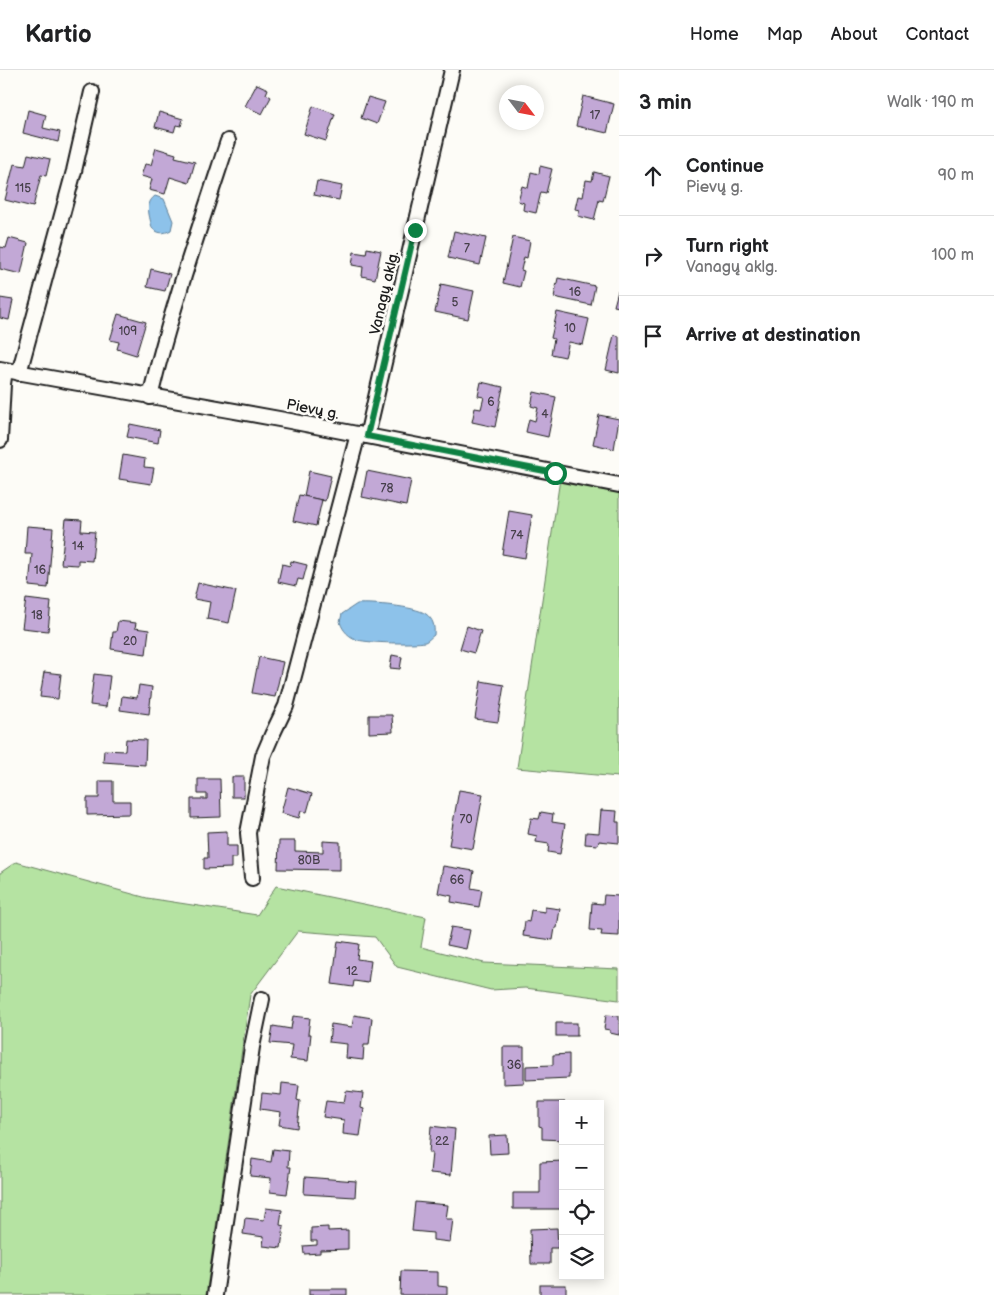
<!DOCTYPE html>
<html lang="en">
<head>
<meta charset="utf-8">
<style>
	body { margin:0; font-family:"Balsamiq Sans",sans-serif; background:#f6f6f6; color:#202124 }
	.controls { position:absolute; right:15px; bottom:15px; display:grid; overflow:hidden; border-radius:0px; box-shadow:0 2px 12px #0003 }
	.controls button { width:45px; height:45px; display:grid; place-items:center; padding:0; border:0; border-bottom:1px solid #e0e0e0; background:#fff; color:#202124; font:25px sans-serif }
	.compass { position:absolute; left:499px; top:15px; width:45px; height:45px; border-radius:50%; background:#fff; box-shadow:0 2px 12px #0003; rotate:122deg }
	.stop { position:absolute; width:15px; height:15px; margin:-11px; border:4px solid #0b8043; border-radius:50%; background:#fff }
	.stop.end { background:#0b8043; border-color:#fff; box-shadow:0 1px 5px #0008 }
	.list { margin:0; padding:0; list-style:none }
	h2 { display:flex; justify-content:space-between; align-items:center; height:65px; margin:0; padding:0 20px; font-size:21px }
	h2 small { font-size:16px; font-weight:400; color:#757577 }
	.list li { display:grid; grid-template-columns:32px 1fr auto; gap:15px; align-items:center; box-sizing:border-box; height:80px; padding:0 20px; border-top:1px solid #e0e0e0 }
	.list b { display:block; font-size:19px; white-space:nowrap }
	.list p { margin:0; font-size:16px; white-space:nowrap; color:#757577 }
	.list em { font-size:16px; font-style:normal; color:#757577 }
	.icon { flex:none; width:28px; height:28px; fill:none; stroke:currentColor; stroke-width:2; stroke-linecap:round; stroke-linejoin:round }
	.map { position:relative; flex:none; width:619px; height:1225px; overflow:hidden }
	header { display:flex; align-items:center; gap:30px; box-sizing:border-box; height:70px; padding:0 25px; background:#fff; border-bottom:1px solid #e0e0e0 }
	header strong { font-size:24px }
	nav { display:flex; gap:28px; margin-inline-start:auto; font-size:18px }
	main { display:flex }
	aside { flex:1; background:#fff }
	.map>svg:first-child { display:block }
	.green { fill:#b5e3a2; stroke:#68805f }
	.water { fill:#8dc2ea; stroke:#608098 }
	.building { fill:#c2a8d6; stroke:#1c1c1c }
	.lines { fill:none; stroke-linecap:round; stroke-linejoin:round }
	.minor-casing { stroke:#1c1c1c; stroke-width:18 }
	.minor { stroke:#fdfcf7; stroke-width:14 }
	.route { stroke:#0b8043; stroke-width:6 }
	.labels { text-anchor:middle; stroke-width:5; stroke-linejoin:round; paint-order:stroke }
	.number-label { font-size:12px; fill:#463f4a }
	.street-label { font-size:15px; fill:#1c1c1c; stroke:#fdfcf7 }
</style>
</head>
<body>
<header>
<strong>Kartio</strong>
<nav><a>Home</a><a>Map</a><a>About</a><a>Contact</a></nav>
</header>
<main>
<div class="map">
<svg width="619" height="1225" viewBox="0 0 619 1225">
	<rect width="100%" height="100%" fill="#fdfcf7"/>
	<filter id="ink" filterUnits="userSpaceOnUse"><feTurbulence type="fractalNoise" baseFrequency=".02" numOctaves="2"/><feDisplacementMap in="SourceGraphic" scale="10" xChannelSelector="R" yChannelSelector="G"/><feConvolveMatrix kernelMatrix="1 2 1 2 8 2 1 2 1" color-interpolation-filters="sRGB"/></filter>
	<g filter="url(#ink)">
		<g class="green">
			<path d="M560 409 619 423V707L517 698Z"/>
			<path d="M16 792 147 828 257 845 276 816 426 847 421 877 484 893 619 899V930L525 918 491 920 397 897 375 867 298 861 250 925 206 1225H0V803Z"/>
		</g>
		<g class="water">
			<path d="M155 126 164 129 173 151 171 160C164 164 158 164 152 158 150 147 144 134 155 126Z"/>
			<path d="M357 534C372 533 414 536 426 544 433 549 435 556 434 565 431 567 428 571 425 572 415 574 368 573 358 570 349 567 343 561 340 552L342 544Z"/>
		</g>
		<g class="building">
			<path d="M257 14 268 19 266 24 271 27 262 44 245 36Z"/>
			<path d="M583 26 614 34 607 63 576 56Z"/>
			<path d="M368 27 385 32 377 54 361 48Z"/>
			<path d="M313 36 335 44 326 71 304 64Z"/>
			<path d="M28 40 46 45 43 58 60 62 58 72 23 63Z"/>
			<path d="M159 42 183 49 181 56 176 55 174 62 155 57Z"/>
			<path d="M156 78 176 84 175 87 195 92 189 113 170 107 165 124 149 120 152 109 141 106 145 94 151 95Z"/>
			<path d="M28 84 50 89 46 106 41 105 33 137 5 130 14 94 25 96Z"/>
			<path d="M540 96 552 99 546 123 541 122 536 143 523 140 524 133 518 131 522 116 528 118 531 102 539 104Z"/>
			<path d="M594 102 609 106 603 131 599 130 594 150 578 146 580 140 575 139 578 126 583 127 586 110 592 111Z"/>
			<path d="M317 111 342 116 339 130 314 125Z"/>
			<path d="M454 161 486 168 480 195 448 188Z"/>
			<path d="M513 167 530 171 527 188 524 187 521 200 524 201 520 217 503 213Z"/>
			<path d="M9 168 28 173 21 204 0 199V177L6 178Z"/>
			<path d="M367 178 381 181 375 209 362 206 363 197 352 195 354 182 366 184Z"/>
			<path d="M151 199 170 204 165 221 147 217Z"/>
			<path d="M558 208 595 216 591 235 554 227Z"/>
			<path d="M441 214 474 221 468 249 435 242Z"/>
			<path d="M618 221H619V237L614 236Z"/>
			<path d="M0 228 13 230 9 250 0 248Z"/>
			<path d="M557 242 589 249 583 275 569 272 565 287 551 284 554 269 551 268Z"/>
			<path d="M118 244 146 252 136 285 117 279 119 272 110 270Z"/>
			<path d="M614 265 619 266V303L606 300Z"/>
			<path d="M481 312 503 317 495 357 472 352 475 338 481 339 484 327 478 326Z"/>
			<path d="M534 322 556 327 548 367 526 362 529 349 535 351 538 338 531 336Z"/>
			<path d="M599 345 619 349 614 379 593 374Z"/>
			<path d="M130 354 160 360 158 373 127 367Z"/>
			<path d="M123 385 145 389 144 397 154 398 151 414 119 409Z"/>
			<path d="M309 401 331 406 325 431 304 426Z"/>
			<path d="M367 401 411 410 406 436 362 427Z"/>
			<path d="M299 425 322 430 316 456 293 451Z"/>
			<path d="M509 441 532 445 525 488 502 484Z"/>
			<path d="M66 449 82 450 81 461 95 462 92 491 78 490V495L61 494Z"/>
			<path d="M27 456 53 458 48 518 29 516 32 484H25Z"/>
			<path d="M291 491 307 495 303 510 298 509 296 516 278 512 282 494 290 496Z"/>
			<path d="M198 513 236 521 229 553 207 549 210 532 194 529Z"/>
			<path d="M26 529 51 532 48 561 22 558Z"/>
			<path d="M118 551 136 553 135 558 149 560 146 584 111 579 113 562H116Z"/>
			<path d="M467 556 481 561 474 583 460 579Z"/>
			<path d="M392 585 402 587 400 599 390 598Z"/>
			<path d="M259 587 283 592 275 627 252 623Z"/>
			<path d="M44 602 61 604 58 629 40 627Z"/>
			<path d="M94 604 110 606 106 637 90 635Z"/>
			<path d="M481 611 504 615 498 652 475 649Z"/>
			<path d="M139 615 152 617 149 644 120 640 122 626 137 628Z"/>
			<path d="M369 645H392L393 662 369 663Z"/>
			<path d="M126 669 146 670 145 695 103 692 104 680 125 681Z"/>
			<rect x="232" y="707" width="12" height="20"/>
			<path d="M198 709H220L221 747 191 748V729H207V724H198Z"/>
			<path d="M99 711H113V731H130V744L87 745V728H99Z"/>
			<path d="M288 717 312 724 307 742 301 741 299 748 281 743Z"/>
			<path d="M459 720 483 724 473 779 449 775Z"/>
			<path d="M601 740 617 741 616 752H619V773L599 771 598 775 585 774 586 762 599 763Z"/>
			<path d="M541 742 553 744 552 752 565 754 560 784 548 782 549 774 536 772 537 766 528 764 531 748 539 749Z"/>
			<path d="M227 761V776H237V788H231V798L204 799V788H208L207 762Z"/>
			<path d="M279 771H295V781L323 782V771L340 772V800L278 799Z"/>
			<path d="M443 796 474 801 471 818 482 820 479 837 451 832 452 826 438 823Z"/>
			<path d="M604 825 619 826V866L601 865 602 861 590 860 592 833 603 834Z"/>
			<path d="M545 837 560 839 557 858H555L553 870 523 866 525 851 529 852 531 840 545 842Z"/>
			<path d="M451 857 470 860 466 879 447 875Z"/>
			<path d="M338 871 359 874 357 889 371 891 368 913 354 911 353 917 332 914Z"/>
			<path d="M354 945 372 948 369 975H364L363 990 346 988 347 974 329 972 331 954 352 957Z"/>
			<path d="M606 945 619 946V965L610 963V960L604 959Z"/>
			<path d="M293 946 310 948 308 964H311L308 991 290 989 292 975 270 973 273 956 291 959Z"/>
			<rect x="556" y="953" width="21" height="13"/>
			<path d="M503 977H524V1013L503 1014Z"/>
			<path d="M569 984V1008L526 1010V996L553 995V985Z"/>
			<path d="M282 1013 299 1015 297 1030 300 1031 297 1058 279 1055 281 1042 260 1039 262 1023 281 1025Z"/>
			<path d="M346 1021 363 1023 361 1038 364 1039 360 1066 343 1064 344 1050 323 1047 326 1031 344 1033Z"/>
			<path d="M539 1032H565L563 1034V1070L542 1069V1057L539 1056Z"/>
			<path d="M431 1056 455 1059 451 1105 430 1103 432 1083H429Z"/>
			<path d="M507 1065 508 1083 490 1084 489 1066Z"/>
			<path d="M273 1079 289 1081 288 1097H291L287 1124 270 1122 271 1108 250 1106 252 1089 271 1092Z"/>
			<path d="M563 1091V1139H513V1123H540V1092Z"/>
			<path d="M305 1107 356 1111 355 1127 304 1124Z"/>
			<path d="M415 1132 448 1135 446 1149H453L450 1172 433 1170V1163L412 1161Z"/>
			<path d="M266 1138 282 1140 280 1155 284 1156 281 1178 263 1176 264 1167 243 1164 245 1148 264 1150Z"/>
			<path d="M328 1157V1161L348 1160V1179L320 1180V1183L304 1184 303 1176 317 1175V1171H311V1158Z"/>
			<path d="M557 1158 558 1178H550V1194H531L530 1159Z"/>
			<path d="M401 1201 438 1202V1216L447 1217V1225H400Z"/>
			<rect x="540" y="1215" width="26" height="10"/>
			<rect x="309" y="1219" width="38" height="6"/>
		</g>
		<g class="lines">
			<g class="minor-casing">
				<g id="minor">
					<path d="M0 299 290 351 619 415"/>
					<path d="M19 303 74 101 92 22"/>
					<path d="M150 327C171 240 200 156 228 71"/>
					<path d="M367 366 452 0"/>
					<path d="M0 370 3 314 5 300"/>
					<path d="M252 808 248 763 263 686 272 665 286 636 358 364"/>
					<path d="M215 1225 252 977 262 929"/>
				</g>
			</g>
			<use href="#minor" class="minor"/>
		</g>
	</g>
	<g class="lines" filter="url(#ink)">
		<path class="route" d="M415 160 367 366 555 403"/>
	</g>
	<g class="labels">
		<g class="number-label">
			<text x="595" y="49">17</text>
			<text x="23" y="122">115</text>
			<text x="467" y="182">7</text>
			<text x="575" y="226">16</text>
			<text x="455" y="236">5</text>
			<text x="570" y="262">10</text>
			<text x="128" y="265">109</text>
			<text x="491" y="336">6</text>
			<text x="545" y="348">4</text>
			<text x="387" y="422">78</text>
			<text x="517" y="469">74</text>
			<text x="78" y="480">14</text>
			<text x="40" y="504">16</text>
			<text x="37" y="549">18</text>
			<text x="130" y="575">20</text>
			<text x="466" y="753">70</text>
			<text x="309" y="794">80B</text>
			<text x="457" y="814">66</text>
			<text x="352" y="905">12</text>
			<text x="514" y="999">36</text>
			<text x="442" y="1075">22</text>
		</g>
		<g class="street-label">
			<text transform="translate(384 223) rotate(-77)" y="5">Vanagų aklg.</text>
			<text transform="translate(313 339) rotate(11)" y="5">Pievų g.</text>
		</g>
	</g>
</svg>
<div class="controls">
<button>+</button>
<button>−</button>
<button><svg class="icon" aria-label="locate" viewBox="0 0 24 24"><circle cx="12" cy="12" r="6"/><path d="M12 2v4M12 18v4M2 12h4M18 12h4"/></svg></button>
<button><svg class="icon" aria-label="layers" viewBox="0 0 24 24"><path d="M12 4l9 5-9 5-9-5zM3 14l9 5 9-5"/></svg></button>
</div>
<svg class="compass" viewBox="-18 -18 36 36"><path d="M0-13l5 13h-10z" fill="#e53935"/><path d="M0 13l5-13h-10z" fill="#757577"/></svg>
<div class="stop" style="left:555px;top:403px"></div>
<div class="stop end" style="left:415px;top:160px"></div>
</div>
<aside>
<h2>3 min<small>Walk · 190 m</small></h2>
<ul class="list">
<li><svg class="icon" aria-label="ahead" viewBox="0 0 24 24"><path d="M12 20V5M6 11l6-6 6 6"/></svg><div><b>Continue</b><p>Pievų g.</p></div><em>90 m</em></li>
<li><svg class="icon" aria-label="right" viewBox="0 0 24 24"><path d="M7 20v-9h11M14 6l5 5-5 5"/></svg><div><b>Turn right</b><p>Vanagų aklg.</p></div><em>100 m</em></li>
<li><svg class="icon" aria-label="arrive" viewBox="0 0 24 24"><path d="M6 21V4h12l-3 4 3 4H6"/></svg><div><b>Arrive at destination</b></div></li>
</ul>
</aside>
</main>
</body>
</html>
